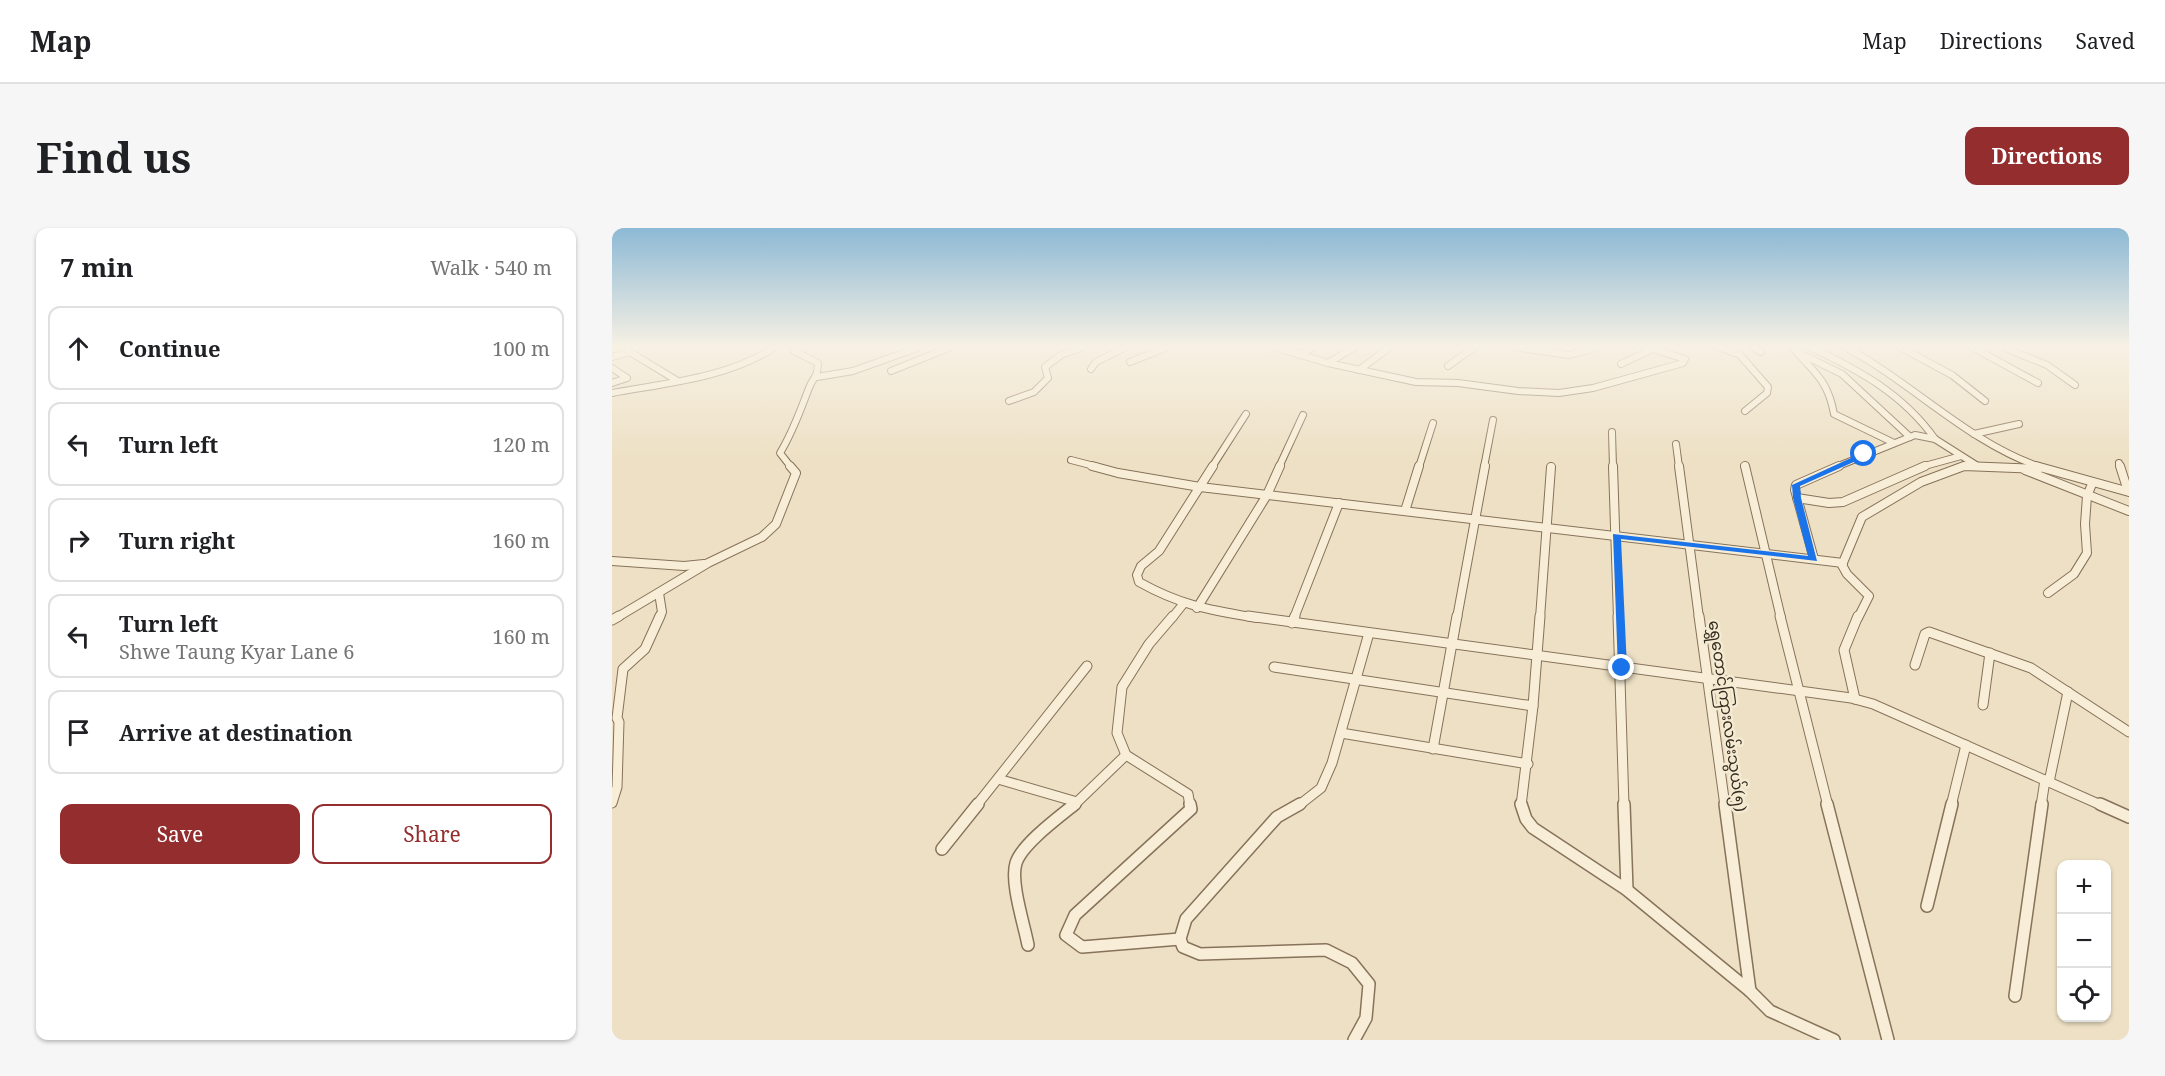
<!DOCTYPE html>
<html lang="en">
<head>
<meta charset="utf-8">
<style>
	body { margin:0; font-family:"Noto Serif","Noto Sans Myanmar",serif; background:#f6f6f6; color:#202124 }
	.controls { position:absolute; right:18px; bottom:18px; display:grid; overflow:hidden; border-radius:12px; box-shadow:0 2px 4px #0004 }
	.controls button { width:54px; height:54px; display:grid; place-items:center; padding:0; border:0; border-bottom:2px solid #e0e0e0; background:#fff; color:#202124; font:30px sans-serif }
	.stop { position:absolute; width:18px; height:18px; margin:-14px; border:4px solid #1a73e8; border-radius:50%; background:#fff }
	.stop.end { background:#1a73e8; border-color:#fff; box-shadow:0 2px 6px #0008 }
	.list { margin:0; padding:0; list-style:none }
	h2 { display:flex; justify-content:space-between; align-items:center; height:78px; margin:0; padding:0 24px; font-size:26px }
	h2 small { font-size:20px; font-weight:400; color:#757577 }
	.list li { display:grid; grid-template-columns:39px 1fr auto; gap:18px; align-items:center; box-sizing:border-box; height:84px; margin:0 12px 12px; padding:0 12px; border:2px solid #e0e0e0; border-radius:12px }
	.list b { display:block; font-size:22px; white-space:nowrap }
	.list p { margin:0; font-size:20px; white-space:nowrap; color:#757577 }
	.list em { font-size:20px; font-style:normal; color:#757577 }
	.actions { display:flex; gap:12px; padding:18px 24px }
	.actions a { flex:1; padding:14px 0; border:2px solid #942d2e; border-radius:12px; text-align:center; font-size:21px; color:#942d2e }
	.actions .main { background:#942d2e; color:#fff }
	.icon { flex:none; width:33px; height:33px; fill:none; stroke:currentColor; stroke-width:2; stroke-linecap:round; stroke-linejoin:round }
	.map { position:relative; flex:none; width:1517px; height:812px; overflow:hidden; border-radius:12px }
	header { display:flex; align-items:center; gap:36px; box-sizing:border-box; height:84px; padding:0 30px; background:#fff; border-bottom:2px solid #e0e0e0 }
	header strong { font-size:28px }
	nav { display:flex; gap:33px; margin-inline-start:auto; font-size:21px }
	.intro { display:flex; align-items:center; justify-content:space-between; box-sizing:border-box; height:144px; padding:0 36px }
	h1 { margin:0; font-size:42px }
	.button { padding:15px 27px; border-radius:12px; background:#942d2e; color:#fff; font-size:21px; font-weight:700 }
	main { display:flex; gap:36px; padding:0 36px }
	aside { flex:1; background:#fff; border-radius:12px; box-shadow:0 2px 4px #0004 }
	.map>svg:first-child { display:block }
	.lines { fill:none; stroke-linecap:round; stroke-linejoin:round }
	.minor-far3-casing { stroke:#87725b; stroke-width:8 }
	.minor-far2-casing { stroke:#87725b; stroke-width:10 }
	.minor-far1-casing { stroke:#87725b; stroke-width:11 }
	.minor-casing { stroke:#87725b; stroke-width:14 }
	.minor-far3 { stroke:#f8eed7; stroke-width:6 }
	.minor-far2 { stroke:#f8eed7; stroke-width:8 }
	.minor-far1 { stroke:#f8eed7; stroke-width:9 }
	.minor { stroke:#f8eed7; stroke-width:11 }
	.route { fill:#1a73e8 }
	.labels { text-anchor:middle; stroke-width:5; stroke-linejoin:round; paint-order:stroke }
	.street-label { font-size:16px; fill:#372a1f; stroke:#f4ebd3 }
</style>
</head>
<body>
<header>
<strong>Map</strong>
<nav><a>Map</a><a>Directions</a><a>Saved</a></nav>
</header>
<div class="intro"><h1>Find us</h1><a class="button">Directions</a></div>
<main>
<aside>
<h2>7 min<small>Walk · 540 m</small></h2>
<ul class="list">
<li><svg class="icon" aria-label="ahead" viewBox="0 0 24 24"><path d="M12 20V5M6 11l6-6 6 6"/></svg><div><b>Continue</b></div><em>100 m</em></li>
<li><svg class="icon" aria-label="left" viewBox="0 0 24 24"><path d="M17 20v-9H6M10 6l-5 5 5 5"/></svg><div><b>Turn left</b></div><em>120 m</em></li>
<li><svg class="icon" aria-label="right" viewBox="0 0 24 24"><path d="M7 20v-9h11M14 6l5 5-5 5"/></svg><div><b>Turn right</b></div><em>160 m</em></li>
<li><svg class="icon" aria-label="left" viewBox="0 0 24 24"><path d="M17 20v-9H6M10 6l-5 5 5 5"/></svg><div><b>Turn left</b><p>Shwe Taung Kyar Lane 6</p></div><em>160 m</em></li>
<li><svg class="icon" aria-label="arrive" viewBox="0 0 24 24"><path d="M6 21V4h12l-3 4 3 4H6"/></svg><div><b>Arrive at destination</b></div></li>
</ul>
<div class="actions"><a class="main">Save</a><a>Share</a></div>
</aside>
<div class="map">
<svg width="1517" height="812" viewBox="0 0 1517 812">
	<rect width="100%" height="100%" fill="#ede0c4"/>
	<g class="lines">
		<g class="minor-far3-casing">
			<g id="minor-far3">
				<path d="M15 119 18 124 64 152"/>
				<path d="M662 119 716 135 804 154 846 155 906 163 947 165 981 160 1071 135 1073 131 1034 119"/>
				<path d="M902 119 957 127 987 119"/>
				<path d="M1107 119 1128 127 1156 159 1155 165 1133 183"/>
				<path d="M1140 119 1149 124"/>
				<path d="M1180 119C1202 144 1216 152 1222 186L1282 215"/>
				<path d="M1198 119C1247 142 1291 166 1323 211"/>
				<path d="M1233 119C1301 155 1354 213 1428 239"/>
				<path d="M1288 119 1340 147 1373 173"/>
				<path d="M1360 119 1426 155"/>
				<path d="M1390 119 1435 137 1463 157"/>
				<path d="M1187 125 1230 146 1298 209"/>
				<path d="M688 127 701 119"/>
				<path d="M0 129 18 124"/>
				<path d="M518 134 556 119"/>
				<path d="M716 135 743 119"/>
				<path d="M1009 136 1040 121"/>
				<path d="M836 138 863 119"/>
				<path d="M0 140 15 150 0 155"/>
				<path d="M479 141 484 134 514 119"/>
				<path d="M747 142 778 119"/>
				<path d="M279 143 339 119"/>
				<path d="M205 149 241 143 308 119"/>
				<path d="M0 165C54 155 116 150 163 119"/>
				<path d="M397 173 422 164 436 150 433 139 449 127 471 119"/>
				<path d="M1000 204 1001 239"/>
				<path d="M1362 206 1407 196"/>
				<path d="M1064 216 1067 239"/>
				<path d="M459 232 486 239"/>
				<path d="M1507 235 1508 239"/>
				<path d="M179 239 168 225C181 204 188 183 197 160 202 147 205 152 206 135L182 123 183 119"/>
				<path d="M600 239 634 186"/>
				<path d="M667 239 691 187"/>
				<path d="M807 239 821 195"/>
				<path d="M872 239 881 192"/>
				<path d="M1224 239 1303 207 1323 211 1364 237"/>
				<path d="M1309 239 1349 228"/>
				<path d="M1348 239H1385"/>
			</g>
		</g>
		<g class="minor-far2-casing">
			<g id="minor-far2">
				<path d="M480 238 506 245 588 259 1231 335"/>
				<path d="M601 238 547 323 529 338 525 347 527 354C570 378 598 382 645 390"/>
				<path d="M1001 238 1006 390"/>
				<path d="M1067 238 1087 390"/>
				<path d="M1133 238 1169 390"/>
				<path d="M1424 238 1517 264"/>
				<path d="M1508 238 1516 263"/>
				<path d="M1413 242 1517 283"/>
				<path d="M1185 270 1217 275 1231 274 1313 238"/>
				<path d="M793 283 807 238"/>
				<path d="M1202 331 1183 262 1184 257 1227 238"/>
				<path d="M0 333 72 338 92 336"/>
				<path d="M47 365 50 384 47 390"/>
				<path d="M1436 365 1462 346 1475 325 1473 296 1475 268 1480 256"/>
				<path d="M585 380 655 267 668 238"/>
				<path d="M4 390 96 335 150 309 164 296 184 245 178 238"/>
				<path d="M560 390 572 375"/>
				<path d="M682 390 727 275"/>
				<path d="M845 390 873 238"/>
				<path d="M928 390 939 239"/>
				<path d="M1246 390 1257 368 1235 346 1230 337 1250 289 1309 254 1352 238 1426 241"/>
			</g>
		</g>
		<g class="minor-far1-casing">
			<g id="minor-far1">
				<path d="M561 388 537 416 510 459 505 505 514 527 576 566 578 578"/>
				<path d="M636 388 1239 470 1261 476 1491 578"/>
				<path d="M1006 388 1012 578"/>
				<path d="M1087 388 1113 578"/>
				<path d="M1168 388 1216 578"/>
				<path d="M0 392 7 388"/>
				<path d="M680 395 683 388"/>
				<path d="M1303 437 1313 406 1317 404 1419 440 1517 504"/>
				<path d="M662 439 921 478"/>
				<path d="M1243 471 1232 422 1246 388"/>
				<path d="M1371 477 1378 425"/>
				<path d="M729 505 916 536"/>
				<path d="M821 521 845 388"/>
				<path d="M386 551 465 574"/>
				<path d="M1437 554 1456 464"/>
				<path d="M0 575 5 559 7 494 5 490 11 441 33 421 48 388"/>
				<path d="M364 578 475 438"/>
				<path d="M461 578 514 527"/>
				<path d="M686 578 709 560 720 535 757 405"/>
				<path d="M909 578 921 478 928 388"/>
				<path d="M1339 578 1354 517"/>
				<path d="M1429 578 1433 552"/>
			</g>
		</g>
		<g class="minor-casing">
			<g id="minor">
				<path d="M688 576 665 589 574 691 568 711 571 719 588 726 714 722 740 735 757 756 754 790 742 812"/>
				<path d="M909 576 914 591 921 600 1015 662 1138 763 1158 783 1222 812"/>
				<path d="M1012 576 1015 662"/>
				<path d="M1113 576 1138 763"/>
				<path d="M1215 576 1276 812"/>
				<path d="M1488 576 1517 589"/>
				<path d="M330 621 366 576"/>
				<path d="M1315 678 1340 576"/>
				<path d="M568 711 470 719 454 707 463 687 579 581 578 576"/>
				<path d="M416 717C412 696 398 654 404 635 410 616 447 589 463 576"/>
				<path d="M1403 768 1430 576"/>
			</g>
		</g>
		<use href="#minor-far3" class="minor-far3"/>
		<use href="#minor-far2" class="minor-far2"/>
		<use href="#minor-far1" class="minor-far1"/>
		<use href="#minor" class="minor"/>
	</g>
	<linearGradient id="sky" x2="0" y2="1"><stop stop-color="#8db9d5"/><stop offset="0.51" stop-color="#f7f1e4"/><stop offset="1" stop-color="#f7f1e4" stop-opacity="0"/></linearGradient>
	<rect width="1517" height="232" fill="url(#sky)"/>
	<path class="route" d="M1252 224 1255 228 1188 258 1189 270 1205 333 1009 311 1015 440 1010 443 1006 442 1001 306 1196 328 1181 270 1180 257Z"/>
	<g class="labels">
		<g class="street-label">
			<text transform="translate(1116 488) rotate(82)" y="6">ရွှေတောင်ကြားလမ်းသွယ်(၅)</text>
		</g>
	</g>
</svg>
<div class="controls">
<button>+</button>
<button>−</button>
<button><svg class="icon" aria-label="locate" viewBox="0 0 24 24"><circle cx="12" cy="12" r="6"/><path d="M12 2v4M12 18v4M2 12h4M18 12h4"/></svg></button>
</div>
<div class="stop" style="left:1252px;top:226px"></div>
<div class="stop end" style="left:1010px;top:440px"></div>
</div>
</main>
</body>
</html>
